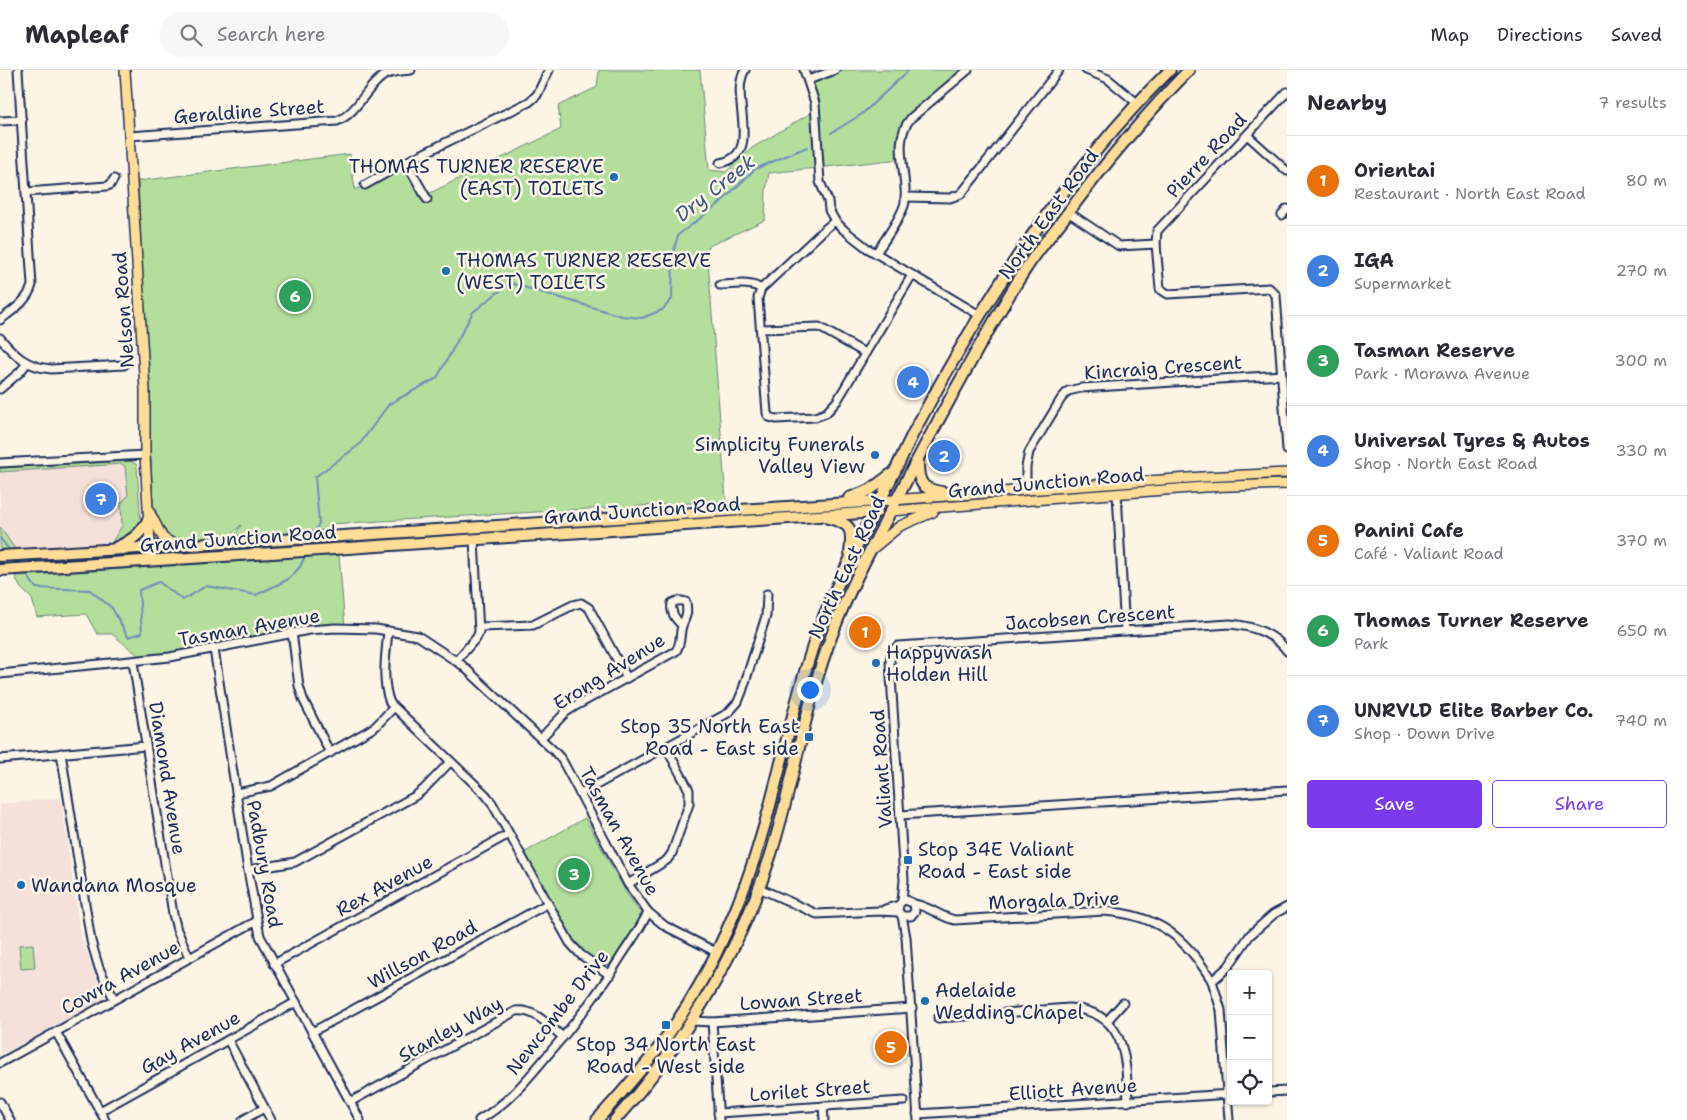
<!DOCTYPE html>
<html lang="en">
<head>
<meta charset="utf-8">
<style>
	body { margin:0; font-family:"Shantell Sans",sans-serif; background:#f7f7f7; color:#2b2b33 }
	.controls { position:absolute; right:15px; bottom:15px; display:grid; overflow:hidden; border-radius:5px; box-shadow:0 1px 4px #0004 }
	.controls button { width:45px; height:45px; display:grid; place-items:center; padding:0; border:0; border-bottom:1px solid #e1e1e2; background:#fff; color:#2b2b33; font:25px sans-serif }
	.you { position:absolute; left:809px; top:619px; width:18px; height:18px; margin:-12px; border:4px solid #fff; border-radius:50%; background:#1a73e8; box-shadow:0 0 0 8px #1a73e833 }
	.badge { display:grid; place-items:center; width:32px; height:32px; border-radius:50%; background:#7c3aed; color:#fff; font-size:16px; font-weight:700 }
	.pin { position:absolute; translate:-50% -50%; border:2px solid #fff; box-shadow:0 1px 5px #0006 }
	.list { margin:0; padding:0; list-style:none }
	h2 { display:flex; justify-content:space-between; align-items:center; height:65px; margin:0; padding:0 20px; font-size:21px }
	h2 small { font-size:16px; font-weight:400; color:#7c7c81 }
	.list li { display:grid; grid-template-columns:32px 1fr auto; gap:15px; align-items:center; box-sizing:border-box; height:90px; padding:0 20px; border-top:1px solid #e1e1e2 }
	.list b { display:block; font-size:19px; white-space:nowrap }
	.list p { margin:0; font-size:16px; white-space:nowrap; color:#7c7c81 }
	.list em { font-size:16px; font-style:normal; color:#7c7c81 }
	.actions { display:flex; gap:10px; padding:15px 20px }
	.actions a { flex:1; padding:11px 0; border:1px solid #7c3aed; border-radius:5px; text-align:center; font-size:18px; color:#7c3aed }
	.actions .main { background:#7c3aed; color:#fff }
	.icon { flex:none; width:28px; height:28px; fill:none; stroke:currentColor; stroke-width:2; stroke-linecap:round; stroke-linejoin:round }
	.map { position:relative; flex:none; width:1287px; height:1050px; overflow:hidden }
	header { display:flex; align-items:center; gap:30px; box-sizing:border-box; height:70px; padding:0 25px; background:#fff; border-bottom:1px solid #e1e1e2 }
	header strong { font-size:24px }
	nav { display:flex; gap:28px; margin-inline-start:auto; font-size:18px }
	.search { width:350px; height:45px; background:#f7f7f7; display:flex; align-items:center; gap:12px; box-sizing:border-box; padding:0 18px; border-radius:28px; color:#7c7c81; font-size:19px }
	main { display:flex }
	aside { flex:1; background:#fff }
	.map>svg:first-child { display:block }
	.built { fill:#f6e0da }
	.green { fill:#b4de9b; stroke:#68867c }
	.lines { fill:none; stroke-linecap:round; stroke-linejoin:round }
	.stream { stroke:#6c8fbd; stroke-width:2 }
	.minor-casing { stroke:#1b2f5e; stroke-width:11 }
	.major-casing { stroke:#1b2f5e; stroke-width:12 }
	.highway-casing { stroke:#1b2f5e; stroke-width:14 }
	.minor { stroke:#fcf5e5; stroke-width:7 }
	.major { stroke:#ffdd96; stroke-width:9 }
	.highway { stroke:#ffdd96; stroke-width:10 }
	.poi-dot { fill:#1f6fb2; stroke:#fcf5e5; stroke-width:2 }
	.labels { text-anchor:middle; stroke-width:5; stroke-linejoin:round; paint-order:stroke }
	.street-label { font-size:19px; fill:#1b2f5e; stroke:#fcf5e5 }
	.poi-label { font-size:19px; fill:#1b2f5e; stroke:#fcf5e5; text-anchor:start }
	.water-label { font-size:20px; font-style:italic; fill:#3d5786; stroke:#fcf5e5 }
</style>
</head>
<body>
<header>
<strong>Mapleaf</strong>
<div class="search"><svg class="icon" aria-label="search" viewBox="0 0 24 24"><circle cx="10" cy="10" r="6"/><path d="M15 15l6 6"/></svg>Search here</div>
<nav><a>Map</a><a>Directions</a><a>Saved</a></nav>
</header>
<main>
<div class="map">
<svg width="1287" height="1050" viewBox="0 0 1287 1050">
	<rect width="100%" height="100%" fill="#fcf5e5"/>
	<filter id="ink" filterUnits="userSpaceOnUse"><feTurbulence type="fractalNoise" baseFrequency=".02" numOctaves="2"/><feDisplacementMap in="SourceGraphic" scale="10" xChannelSelector="R" yChannelSelector="G"/><feConvolveMatrix kernelMatrix="1 2 1 2 8 2 1 2 1" color-interpolation-filters="sRGB"/></filter>
	<g filter="url(#ink)">
		<g class="built">
			<path d="M122 394 125 397 128 426 121 433 122 456 110 475 16 482 0 457V402Z"/>
			<path d="M61 728 80 863 104 930 0 985V734Z"/>
		</g>
		<g class="green">
			<path d="M599 0H700L709 100 726 102 752 78 816 40 808 10 835 0H968L908 51 902 89 769 103 766 120 765 150 707 177 726 431 330 454 327 467 231 473 241 455 228 468 174 471C167 466 160 460 158 451 156 444 158 441 153 435L138 111 350 84 355 120 406 92 428 124 561 59 558 36 597 17Z"/>
			<path d="M130 391 136 394 137 397 141 457 127 470 110 475 122 456 121 433 128 426 125 397 122 394 0 402V398Z"/>
			<path d="M0 457 19 485 0 482Z"/>
			<path d="M339 485 345 558 292 562 144 590 112 564H97L86 544 37 547 32 529 20 517 15 506Z"/>
			<path d="M585 748 627 824 640 842 639 850 609 896 590 888 570 873 520 785Z"/>
			<path d="M33 874 35 898 21 899 19 875Z"/>
		</g>
		<g class="lines">
			<g class="stream">
				<path d="M831 63 862 44 909 0"/>
				<path d="M315 463 319 453 315 407 359 375 389 334 437 308 473 242 510 213 622 246 642 248 662 240 672 229 673 184 678 165 719 134 755 99 807 77"/>
				<path d="M0 468 10 481"/>
				<path d="M24 501 36 518 90 520 112 538 128 567 142 563 139 520 159 512 183 530 206 516 256 525 287 510 300 497 306 484"/>
			</g>
			<g class="minor-casing">
				<g id="minor">
					<path d="M804 0 815 33 820 112 828 131 829 140 835 151 844 160 867 178 981 246"/>
					<path d="M1086 0 1108 9 1137 33"/>
					<path d="M808 10 835 0"/>
					<path d="M0 51 22 50"/>
					<path d="M1247 65 1287 101"/>
					<path d="M129 66 337 51C358 43 367 15 385 5 393 1 402 1 411 0"/>
					<path d="M406 92 427 129"/>
					<path d="M720 93C765 85 728 27 745 0"/>
					<path d="M365 115 406 92 529 32 537 25 549 0"/>
					<path d="M26 122 107 116 110 115 114 109"/>
					<path d="M905 127 950 128 961 124 1059 0"/>
					<path d="M1068 142 1119 176 1156 174 1160 219 1168 224 1269 218 1276 225 1287 380"/>
					<path d="M1282 145 1287 139"/>
					<path d="M1156 174 1157 161 1287 22"/>
					<path d="M876 183C884 171 903 145 905 132 908 104 891 71 911 48L968 0"/>
					<path d="M720 215C733 215 751 211 761 219L825 159 835 151"/>
					<path d="M761 219 758 228 767 343 769 347 776 349 815 347 826 343 837 331 912 205"/>
					<path d="M0 250C12 241 28 231 32 215L18 0"/>
					<path d="M761 259 819 257 865 283"/>
					<path d="M0 268C15 286 27 297 51 299L124 295"/>
					<path d="M0 319 20 302 27 293"/>
					<path d="M0 393 145 385"/>
					<path d="M1026 420V397L1029 382 1061 329 1068 321 1081 318 1282 305"/>
					<path d="M1117 424 1125 561"/>
					<path d="M480 557 533 555 573 535 581 533 589 538 627 608"/>
					<path d="M388 561C386 585 381 610 390 633L486 725 492 733 570 873 581 885 610 905"/>
					<path d="M292 562 299 616 303 629 330 683"/>
					<path d="M214 579 248 800 260 866 360 1050"/>
					<path d="M456 591 477 567 479 562 474 470"/>
					<path d="M133 592 173 844 177 860 189 887"/>
					<path d="M0 604 170 587 309 560 335 558 376 559 418 566 462 595 554 681 562 690 628 814 648 842 665 856 716 882"/>
					<path d="M541 668 566 642 574 637 676 581C682 572 679 565 682 556 686 545 688 546 686 532 681 530 677 530 672 533 670 542 676 550 682 555"/>
					<path d="M61 683 91 871 99 898 114 929"/>
					<path d="M0 689 146 676"/>
					<path d="M237 723 271 716 368 661 376 656 393 638"/>
					<path d="M580 724 728 643 738 632 742 622 766 546 767 524"/>
					<path d="M900 745 1287 720"/>
					<path d="M248 800 295 792 415 726 424 719 450 692"/>
					<path d="M628 814 667 790 672 783 689 734V720L666 677"/>
					<path d="M759 818 817 844 879 841 899 842"/>
					<path d="M902 831 904 810 890 591 892 581 898 576 1230 554C1252 556 1274 563 1287 581"/>
					<path d="M914 834C929 836 940 847 955 850L1104 841C1157 845 1185 866 1212 911"/>
					<path d="M885 839 899 835 902 831 906 830 914 834 915 841 911 846H902L898 841 899 835"/>
					<path d="M902 846 906 867 918 1050"/>
					<path d="M274 894 509 764"/>
					<path d="M938 948 1069 938C1126 941 1126 987 1128 1032"/>
					<path d="M692 951 712 952 912 938"/>
					<path d="M1107 951 1123 933"/>
					<path d="M712 952 719 1050"/>
					<path d="M56 962 105 1050"/>
					<path d="M312 962 547 834"/>
					<path d="M228 970 271 1050"/>
					<path d="M0 993 249 855 256 852"/>
					<path d="M1268 1022 1287 1021"/>
					<path d="M0 1032 10 1050"/>
					<path d="M350 1032 516 941C534 938 549 956 563 967"/>
					<path d="M823 1036 824 1050"/>
					<path d="M100 1041 296 932"/>
					<path d="M718 1043 904 1031"/>
					<path d="M917 1044 1231 1024"/>
					<path d="M243 1050 264 1038"/>
					<path d="M479 1050C507 1034 526 1011 546 987 574 955 600 921 622 885 631 871 641 858 648 842"/>
					<path d="M1229 1050 1221 940 1212 911 1228 897 1250 865 1274 844 1287 837"/>
				</g>
			</g>
			<g class="major-casing">
				<g id="major">
					<path d="M125 0 145 320V385L151 491"/>
					<path d="M879 431 1202 407 1287 403"/>
					<path d="M890 441 1204 417 1287 414"/>
					<path d="M150 443 163 468 177 476"/>
					<path d="M872 479 900 456 933 442"/>
				</g>
			</g>
			<g class="highway-casing">
				<g id="highway">
					<path d="M918 390C917 424 930 419 958 425"/>
					<path d="M849 428 870 420 890 405"/>
					<path d="M828 448C852 454 853 459 850 483"/>
					<path d="M117 477C131 471 141 464 148 450"/>
					<path d="M0 486 281 470 879 431"/>
					<path d="M0 500 319 480 877 442"/>
					<path d="M597 1050C619 1026 640 1002 660 976 708 911 742 835 764 757 782 695 794 631 815 570 836 510 868 456 896 399 903 385 909 370 917 356 986 227 1065 103 1170 0"/>
					<path d="M615 1050C685 972 739 884 771 784 794 711 805 634 833 562 851 514 876 470 899 425 925 374 952 325 980 275 996 249 1010 222 1027 197 1038 180 1052 164 1064 148 1103 96 1143 47 1189 0"/>
				</g>
			</g>
			<use href="#minor" class="minor"/>
			<use href="#major" class="major"/>
			<use href="#highway" class="highway"/>
		</g>
	</g>
	<g class="poi-dot">
		<circle cx="614" cy="107" r="5"/>
		<circle cx="446" cy="201" r="5"/>
		<circle cx="875" cy="385" r="5"/>
		<circle cx="876" cy="593" r="5"/>
		<rect x="804" y="662" width="10" height="10" rx="2.5"/>
		<rect x="903" y="785" width="10" height="10" rx="2.5"/>
		<circle cx="21" cy="815" r="5"/>
		<circle cx="925" cy="931" r="5"/>
		<rect x="661" y="950" width="10" height="10" rx="2.5"/>
	</g>
	<g class="labels">
		<g class="street-label">
			<text transform="translate(249 41) rotate(-4)" y="7">Geraldine Street</text>
			<text transform="translate(1206 85) rotate(-47)" y="7">Pierre Road</text>
			<text transform="translate(1048 144) rotate(-54)" y="7">North East Road</text>
			<text transform="translate(123 240) rotate(-94)" y="7">Nelson Road</text>
			<text transform="translate(1163 297) rotate(-4)" y="7">Kincraig Crescent</text>
			<text transform="translate(1046 412) rotate(-5)" y="7">Grand Junction Road</text>
			<text transform="translate(642 440) rotate(-4)" y="7">Grand Junction Road</text>
			<text transform="translate(238 468) rotate(-4)" y="7">Grand Junction Road</text>
			<text transform="translate(846 497) rotate(-65)" y="7">North East Road</text>
			<text transform="translate(1090 547) rotate(-4)" y="7">Jacobsen Crescent</text>
			<text transform="translate(249 557) rotate(-10)" y="7">Tasman Avenue</text>
			<text transform="translate(609 601) rotate(-32)" y="7">Erong Avenue</text>
			<text transform="translate(881 699) rotate(-94)" y="7">Valiant Road</text>
			<text transform="translate(168 708) rotate(81)" y="7">Diamond Avenue</text>
			<text transform="translate(620 761) rotate(61)" y="7">Tasman Avenue</text>
			<text transform="translate(265 794) rotate(80)" y="7">Padbury Road</text>
			<text transform="translate(384 815) rotate(-29)" y="7">Rex Avenue</text>
			<text transform="translate(1054 830) rotate(-2)" y="7">Morgala Drive</text>
			<text transform="translate(422 884) rotate(-29)" y="7">Willson Road</text>
			<text transform="translate(120 907) rotate(-29)" y="7">Cowra Avenue</text>
			<text transform="translate(801 929) rotate(-4)" y="7">Lowan Street</text>
			<text transform="translate(557 942) rotate(-52)" y="7">Newcombe Drive</text>
			<text transform="translate(450 959) rotate(-29)" y="7">Stanley Way</text>
			<text transform="translate(190 972) rotate(-29)" y="7">Gay Avenue</text>
			<text transform="translate(1073 1019) rotate(-4)" y="7">Elliott Avenue</text>
			<text transform="translate(810 1020) rotate(-4)" y="7">Lorilet Street</text>
		</g>
		<g class="poi-label">
			<text x="604" y="103" text-anchor="end">THOMAS TURNER RESERVE<tspan x="604" dy="22">(EAST) TOILETS</tspan></text>
			<text x="456" y="197">THOMAS TURNER RESERVE<tspan x="456" dy="22">(WEST) TOILETS</tspan></text>
			<text x="865" y="381" text-anchor="end">Simplicity Funerals<tspan x="865" dy="22">Valley View</tspan></text>
			<text x="886" y="589">Happywash<tspan x="886" dy="22">Holden Hill</tspan></text>
			<text x="799" y="663" text-anchor="end">Stop 35 North East<tspan x="799" dy="22">Road - East side</tspan></text>
			<text x="918" y="786">Stop 34E Valiant<tspan x="918" dy="22">Road - East side</tspan></text>
			<text x="31" y="822">Wandana Mosque</text>
			<text x="935" y="927">Adelaide<tspan x="935" dy="22">Wedding Chapel</tspan></text>
			<text x="666" y="981" text-anchor="middle">Stop 34 North East<tspan x="666" dy="22">Road - West side</tspan></text>
		</g>
		<g class="water-label">
			<text transform="translate(715 118) rotate(-38)" y="7">Dry Creek</text>
		</g>
	</g>
</svg>
<div class="controls">
<button>+</button>
<button>−</button>
<button><svg class="icon" aria-label="locate" viewBox="0 0 24 24"><circle cx="12" cy="12" r="6"/><path d="M12 2v4M12 18v4M2 12h4M18 12h4"/></svg></button>
</div>
<div class="you"></div>
<div class="pin badge" style="left:865px;top:562px;background:#e8710a">1</div>
<div class="pin badge" style="left:944px;top:386px;background:#3f7fe0">2</div>
<div class="pin badge" style="left:574px;top:804px;background:#2e9e5b">3</div>
<div class="pin badge" style="left:913px;top:312px;background:#3f7fe0">4</div>
<div class="pin badge" style="left:891px;top:977px;background:#e8710a">5</div>
<div class="pin badge" style="left:295px;top:226px;background:#2e9e5b">6</div>
<div class="pin badge" style="left:101px;top:429px;background:#3f7fe0">7</div>
</div>
<aside>
<h2>Nearby<small>7 results</small></h2>
<ul class="list">
<li><span class="badge" style="background:#e8710a">1</span><div><b>Orientai</b><p>Restaurant · North East Road</p></div><em>80 m</em></li>
<li><span class="badge" style="background:#3f7fe0">2</span><div><b>IGA</b><p>Supermarket</p></div><em>270 m</em></li>
<li><span class="badge" style="background:#2e9e5b">3</span><div><b>Tasman Reserve</b><p>Park · Morawa Avenue</p></div><em>300 m</em></li>
<li><span class="badge" style="background:#3f7fe0">4</span><div><b>Universal Tyres &amp; Autos</b><p>Shop · North East Road</p></div><em>330 m</em></li>
<li><span class="badge" style="background:#e8710a">5</span><div><b>Panini Cafe</b><p>Café · Valiant Road</p></div><em>370 m</em></li>
<li><span class="badge" style="background:#2e9e5b">6</span><div><b>Thomas Turner Reserve</b><p>Park</p></div><em>650 m</em></li>
<li><span class="badge" style="background:#3f7fe0">7</span><div><b>UNRVLD Elite Barber Co.</b><p>Shop · Down Drive</p></div><em>740 m</em></li>
</ul>
<div class="actions"><a class="main">Save</a><a>Share</a></div>
</aside>
</main>
</body>
</html>
